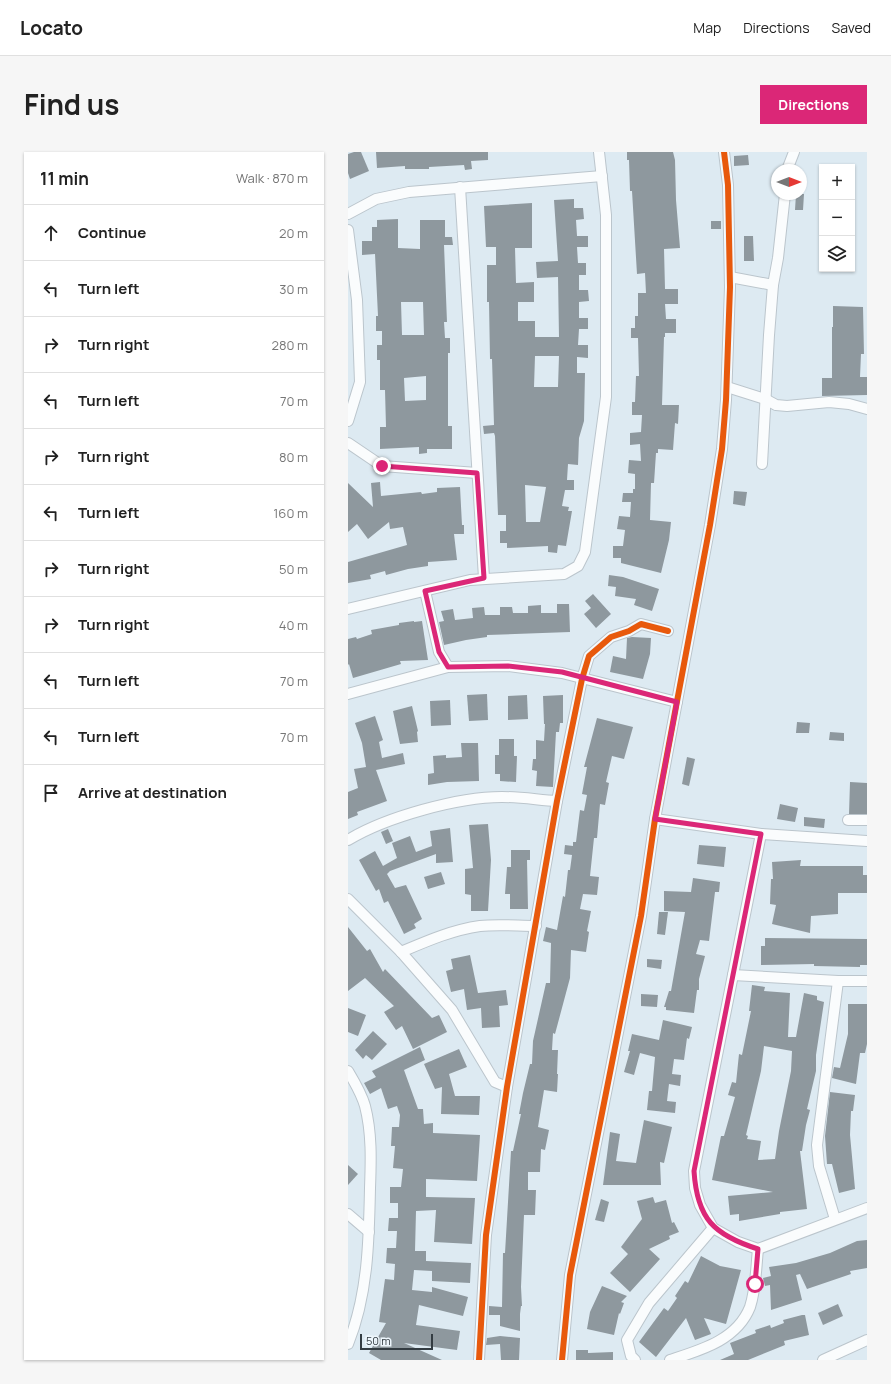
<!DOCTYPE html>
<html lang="en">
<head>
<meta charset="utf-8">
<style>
	body { margin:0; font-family:Manrope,sans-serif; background:#f6f6f6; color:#222 }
	.controls { position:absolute; right:12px; top:12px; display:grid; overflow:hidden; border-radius:0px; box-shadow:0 1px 3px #0004 }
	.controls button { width:36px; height:36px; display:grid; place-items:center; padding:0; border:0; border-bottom:1px solid #e0e0e0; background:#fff; color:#222; font:20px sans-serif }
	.compass { position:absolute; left:423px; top:12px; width:36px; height:36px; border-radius:50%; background:#fff; box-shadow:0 1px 3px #0004; rotate:90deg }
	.scale { position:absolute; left:12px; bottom:10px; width:73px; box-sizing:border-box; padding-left:4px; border:2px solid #333c42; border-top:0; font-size:11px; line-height:14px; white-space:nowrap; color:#333c42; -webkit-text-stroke:3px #edf6fc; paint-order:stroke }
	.stop { position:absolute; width:12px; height:12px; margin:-9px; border:3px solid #db2777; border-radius:50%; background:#fff }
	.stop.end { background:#db2777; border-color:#fff; box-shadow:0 1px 4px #0008 }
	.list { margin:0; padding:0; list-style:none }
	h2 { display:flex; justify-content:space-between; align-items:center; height:52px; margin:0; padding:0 16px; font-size:17px }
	h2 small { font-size:13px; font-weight:400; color:#767676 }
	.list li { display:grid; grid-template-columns:26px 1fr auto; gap:12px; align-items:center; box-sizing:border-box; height:56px; padding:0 16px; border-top:1px solid #e0e0e0 }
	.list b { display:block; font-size:15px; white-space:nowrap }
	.list em { font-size:13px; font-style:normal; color:#767676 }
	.icon { flex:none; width:22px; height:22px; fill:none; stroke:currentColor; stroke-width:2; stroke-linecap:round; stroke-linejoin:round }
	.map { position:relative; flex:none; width:519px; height:1208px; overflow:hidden; border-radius:0px }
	header { display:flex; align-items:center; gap:24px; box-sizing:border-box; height:56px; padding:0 20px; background:#fff; border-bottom:1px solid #e0e0e0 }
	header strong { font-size:19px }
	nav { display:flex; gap:22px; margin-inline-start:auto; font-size:14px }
	.intro { display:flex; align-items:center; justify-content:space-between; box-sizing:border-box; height:96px; padding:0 24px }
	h1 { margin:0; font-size:28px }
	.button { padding:10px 18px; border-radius:0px; background:#db2777; color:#fff; font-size:14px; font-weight:700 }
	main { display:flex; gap:24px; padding:0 24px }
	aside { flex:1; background:#fff; border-radius:0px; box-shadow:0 1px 3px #0004 }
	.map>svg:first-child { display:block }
	.building { fill:#8e989e; fill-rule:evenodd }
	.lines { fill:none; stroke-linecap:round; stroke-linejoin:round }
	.minor-casing { stroke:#bbc5cc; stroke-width:12 }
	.minor { stroke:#fafcfd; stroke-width:10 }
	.cycleway-casing { stroke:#edf6fc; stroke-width:8 }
	.cycleway { stroke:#e8590c; stroke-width:6 }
	.route { stroke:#db2777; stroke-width:5 }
</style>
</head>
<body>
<header>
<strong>Locato</strong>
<nav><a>Map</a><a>Directions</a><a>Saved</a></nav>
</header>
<div class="intro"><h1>Find us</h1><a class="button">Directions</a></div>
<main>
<aside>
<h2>11 min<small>Walk · 870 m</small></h2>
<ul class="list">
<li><svg class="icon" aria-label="ahead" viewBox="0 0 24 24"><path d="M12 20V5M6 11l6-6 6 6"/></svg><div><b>Continue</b></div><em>20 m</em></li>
<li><svg class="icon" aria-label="left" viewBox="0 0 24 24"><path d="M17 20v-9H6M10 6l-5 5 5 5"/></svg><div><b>Turn left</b></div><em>30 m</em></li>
<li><svg class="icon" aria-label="right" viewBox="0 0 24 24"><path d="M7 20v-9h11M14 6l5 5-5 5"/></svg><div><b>Turn right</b></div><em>280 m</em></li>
<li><svg class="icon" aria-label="left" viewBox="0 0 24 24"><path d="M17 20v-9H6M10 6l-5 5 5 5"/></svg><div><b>Turn left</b></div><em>70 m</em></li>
<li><svg class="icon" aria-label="right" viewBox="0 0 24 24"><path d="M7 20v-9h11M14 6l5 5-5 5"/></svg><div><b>Turn right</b></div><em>80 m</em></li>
<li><svg class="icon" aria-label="left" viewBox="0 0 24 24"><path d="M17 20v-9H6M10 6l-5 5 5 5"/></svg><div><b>Turn left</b></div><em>160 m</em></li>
<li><svg class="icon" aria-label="right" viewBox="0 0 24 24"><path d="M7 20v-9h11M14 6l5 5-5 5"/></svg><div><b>Turn right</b></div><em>50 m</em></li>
<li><svg class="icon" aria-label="right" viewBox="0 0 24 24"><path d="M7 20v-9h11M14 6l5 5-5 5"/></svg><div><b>Turn right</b></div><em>40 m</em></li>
<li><svg class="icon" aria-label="left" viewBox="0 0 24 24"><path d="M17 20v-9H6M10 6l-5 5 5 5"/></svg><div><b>Turn left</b></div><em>70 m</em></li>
<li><svg class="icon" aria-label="left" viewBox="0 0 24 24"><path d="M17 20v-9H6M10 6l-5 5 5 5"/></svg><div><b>Turn left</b></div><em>70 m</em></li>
<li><svg class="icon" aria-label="arrive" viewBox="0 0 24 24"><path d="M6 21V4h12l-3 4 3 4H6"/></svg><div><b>Arrive at destination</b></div></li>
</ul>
</aside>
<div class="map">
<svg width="519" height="1208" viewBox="0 0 519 1208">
	<rect width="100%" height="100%" fill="#ddeaf2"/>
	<g class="building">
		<path d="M6 0H13L21 19 2 27 0 21V2Z"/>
		<path d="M28 0H140V8L123 9 124 17 117 18 116 13 81 15V17H57V14L29 16Z"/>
		<path d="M279 0H325L327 8 328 48 332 96 316 97 317 137H330V152H317L318 167H328V181H317V185H316L314 253H331L330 272 327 271 325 298 310 297V301H308L306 331H303L302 368 323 370 321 388 313 421 273 411V406H265V394H275L277 378 269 377 271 364 282 365 283 350H274L275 341H285V337H287V322L280 321 281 308 293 309 292 292 282 293V281L293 280 294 263H284V250H287L288 224H291L290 186H283V176H287V164H290V141H298L297 121 289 122 284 39H282L281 8H279Z"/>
		<path d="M400 3 401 13 386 14V4Z"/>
		<path d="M448 42H456L455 58H447Z"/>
		<path d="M226 47V56H235L236 67 228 68 229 84H240V95H229L230 111H238V123H231V138H240L241 149 231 150V166H240V177H231L230 193H240V206L229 205V221H237L236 269 231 286 230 313 220 312 219 328H226V338H217L214 354 221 355 220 359H224L218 394 210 393 209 401 200 400V394L159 396V391H152V379H158V363H150L147 284 146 281 136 282 135 274 146 273 144 207H142L141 150H139V113H148V95H138L136 54 184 51V96H167L168 131 186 130V150H170V169H187V185H211L210 125 189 126 188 110 210 109 206 48ZM187 204H211L210 235H186ZM177 333 198 335 192 370H178Z"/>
		<path d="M50 67V96L72 97V68H97V85H104L105 93H96L99 170H96L97 186H102V201H100V274H104V297H79V301L71 302V295L32 297V275H38L37 238H32V208H29V193H34V179H28V164H30L27 102 14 103V89H24V75H29V68ZM53 150H75L76 183H54ZM78 224V248L57 249 56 226Z"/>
		<rect x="363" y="69" width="10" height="8"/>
		<path d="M396 84H405L406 109H396Z"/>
		<path d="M485 154 515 155 516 202H513L512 225H519V243L474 244V226H484V175H485Z"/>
		<path d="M32 330 33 344 73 340 74 342 89 340V336L112 335 114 373H116V382H106L109 408 80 410V414L60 417 38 423 37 419 22 423 23 427 0 431V410L59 393 55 375 42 377 41 370 20 387 9 372 0 380V331L25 355 23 331Z"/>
		<path d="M386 339 399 340 397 354 385 352Z"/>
		<path d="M261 423 275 425 311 437 304 459 286 453 288 447 267 444 268 435 260 434Z"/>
		<path d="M245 442 263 462 248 476 236 462 243 456 237 449Z"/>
		<path d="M209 452H221L222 480 139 483V485L118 488 96 493 91 470 96 469 93 459 105 457 107 468 125 466 124 456 136 455 137 463H152V455H164L165 461H180V454L193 453V461H209Z"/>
		<path d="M66 469V470L74 469 80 508 52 509 53 512 5 526 1 512 0 513V487L8 485 9 487 24 482 23 478 51 473V471Z"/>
		<path d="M284 485 303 486 302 502 295 527 262 520 265 504 278 507 279 486Z"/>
		<path d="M139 542 140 568 121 569 119 543Z"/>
		<path d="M179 543 180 567 160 568V544Z"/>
		<path d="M215 543V571H212L211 580H208L205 635 188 634 189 619 184 618 185 607H188V588L196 589 197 572H196L195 544Z"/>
		<path d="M102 548 103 573 83 574 82 549Z"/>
		<path d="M64 554 70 579 69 580 70 590 52 592 45 559Z"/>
		<path d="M27 564 35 588 31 590 34 606 55 601 57 612 28 618 39 649 9 660 10 663 0 667V640L10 636 6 617 18 615 14 591 7 571Z"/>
		<path d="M249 566 285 575 276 607 264 604 258 630 261 631 257 653 252 652 249 686H246L242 724 251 725 249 743 235 742 232 757 243 759 239 779 241 780 238 800 223 798 222 826 207 882 205 881 204 898H210L209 922H210L209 940 196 938 190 975 201 978 197 998 193 997 192 1020H180V1038H188L187 1063H176L173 1135 174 1154H173L172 1162V1179L152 1174V1163H141V1154L154 1155 155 1101H157L163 999H165L173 962H171L175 941 182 912H184L185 889 198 831H202L203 791 195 789 198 775 209 778 215 744 217 745 220 718H222L224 703 216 702 217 693 225 694V690H228L232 658 236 659 239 643 234 642 239 615H236Z"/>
		<path d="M449 570 462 571 461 581H448Z"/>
		<path d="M482 580 496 581V589L481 588Z"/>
		<path d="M151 587H166V604H169L168 630 152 629V622H147V603H151Z"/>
		<path d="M113 591H130L131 629 99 630 80 633V622L86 621 85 604 98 603V606L114 605Z"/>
		<path d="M339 605 347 607 341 634 334 632Z"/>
		<path d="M502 630 519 631V662H501Z"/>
		<path d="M432 652 450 656 447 670 429 667Z"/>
		<path d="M456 665 477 667 476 676 456 674Z"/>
		<path d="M140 672 143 708 140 759H123V743L117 742V717L125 716 121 673Z"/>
		<path d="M102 676 105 710 88 711V702L42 719 39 722 47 736 58 733 74 767 66 772 68 776 56 782 40 749 36 751 31 737 28 739 11 708 27 699 35 714 49 706 44 691 62 684 68 700 84 694 82 679Z"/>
		<path d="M40 677 45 689 38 692 33 680Z"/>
		<path d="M351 693 378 695 376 715 349 712Z"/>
		<path d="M163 698H182V708H179L180 757H162V742H157L159 715H163Z"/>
		<path d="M453 708 452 714H515V723H519V741H490V762L463 764 462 781 424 772 428 753 422 752 423 727H425L424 710Z"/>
		<path d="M93 720 97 732 80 737 76 725Z"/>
		<path d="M345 726 372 730 371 740H367L361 789 352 788 348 802 357 804 351 827V838H349L346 861 318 858V855H316L321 839H323L337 760 316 759V739L343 740Z"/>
		<path d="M311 760H320L317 783 309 782Z"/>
		<path d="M0 775 19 799 22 797 35 820 37 817 84 866 91 863 99 880 65 897 54 874 48 878 36 860 46 854 17 826 0 839Z"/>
		<path d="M417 786 519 787V813H512V815L466 814V812L413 813V794H417Z"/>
		<path d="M122 803 130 841 158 838 160 853 151 854 152 875 134 876 133 856 119 858 116 837 103 840 98 819 105 817 103 807Z"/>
		<path d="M299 807 314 808 313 817 299 815Z"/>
		<path d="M404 833 417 835 416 839 442 841 440 885H448L456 841 469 844V848L476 850 468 903V919L459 957 462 958 458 973 454 999H452L459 1057 432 1060V1062L391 1069V1062L382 1063 380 1044 425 1040 364 1028 373 984H376L387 945 380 943 384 930 388 931 391 902 394 903 403 859H401ZM416 894 444 899 443 919 431 979 427 1007 410 1008 413 989 399 987 400 984 398 983 413 919Z"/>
		<path d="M293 842 310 843 309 855 293 854Z"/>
		<path d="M500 852H519V892L517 901H512L508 932 484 926 486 915 492 916 500 882Z"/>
		<path d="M0 856 18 863 10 884 0 880Z"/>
		<path d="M315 868 344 875 341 887 339 886 336 908 326 907 324 922 333 923 332 934 321 932 319 949 328 950 327 961 299 958 301 939H304L307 905 292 901 286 923 276 920 282 899H280L284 882 311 888Z"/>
		<path d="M25 879 39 892 24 908 18 903 15 907 7 898Z"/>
		<path d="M72 895 77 908 56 918 70 957H75L76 972 85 971V981L132 983 129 1029 78 1027V1045L127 1046 124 1092 86 1090 88 1058 68 1059 67 1099H78V1109L123 1111 122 1131 84 1129V1119L66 1118 64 1138 84 1140V1135L120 1145 115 1164 71 1153 68 1173 112 1179 109 1198 56 1191 94 1208H33L21 1201 38 1171 31 1170 37 1127 46 1128 47 1112 38 1111 39 1096H48L49 1079H40L41 1066H50V1051H42V1035H53L55 1017 45 1016 47 994H43L44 975H51L52 963 49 954 40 957 33 936 22 942 16 931 28 925 24 919Z"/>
		<path d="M111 897 119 915 101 922 107 944H132L131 963 93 962 94 935 87 937 76 912Z"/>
		<path d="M482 940 507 943 505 959H503L502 983 507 1037 491 1041 484 1012H479L477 984Z"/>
		<path d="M296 968 324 975 316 1011 312 1010 313 1033H255L262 980 272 982 268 1009 288 1011Z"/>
		<path d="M0 1013 10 1022 0 1033Z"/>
		<path d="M305 1045 307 1051 318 1048 324 1071 326 1070 331 1080 321 1084 322 1087 301 1097 312 1107 282 1140 262 1121 280 1102 273 1095 294 1067 289 1049Z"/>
		<path d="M253 1047 261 1050 256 1070 247 1068Z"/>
		<path d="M519 1088V1116L502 1119 503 1122 459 1137 452 1122 448 1123 454 1148 423 1158 422 1133 417 1134 415 1126 423 1124 421 1115 448 1111 482 1101 509 1089Z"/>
		<path d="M353 1104 372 1114 393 1118 378 1172 356 1166 363 1182 347 1188 338 1166 308 1205 291 1190 316 1156 320 1159 329 1146 327 1144 337 1129 340 1131Z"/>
		<path d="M254 1134 279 1144 273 1150 276 1151 272 1162 271 1161 266 1183 239 1177 242 1160Z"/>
		<path d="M490 1152 495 1164 475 1173 470 1161Z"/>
		<path d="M454 1163H457L461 1183 436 1189 437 1193 400 1208H372L386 1202 382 1191 408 1181 407 1178 422 1173 423 1176 436 1171 435 1168Z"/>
		<path d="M152 1184 172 1186 171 1208H153L152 1192 138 1193 139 1186Z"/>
		<path d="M228 1198H240V1201L265 1200V1208H228Z"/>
	</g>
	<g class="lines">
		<g class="minor-casing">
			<g id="minor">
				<path d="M439 18 446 0"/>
				<path d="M112 35 136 426"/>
				<path d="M0 62 28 47 61 40 254 24"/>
				<path d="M0 78 9 148 12 230 0 269"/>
				<path d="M382 125 425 133"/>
				<path d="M379 235 417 247 428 253 439 254 481 250 501 252 519 257"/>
				<path d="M0 291 34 314 129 321"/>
				<path d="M414 312 421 183 425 133 430 106 437 42"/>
				<path d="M77 439 91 500 100 515"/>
				<path d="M0 457 122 428 216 422 230 414 237 400 258 245V63L251 0"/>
				<path d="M0 542 100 515 160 514 214 521 329 550"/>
				<path d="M307 667 413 682 519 689"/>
				<path d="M500 668H519"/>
				<path d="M413 682 346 1019 347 1036 352 1053 365 1076 390 1090 410 1097 519 1056"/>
				<path d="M0 688C38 665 110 645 154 645 173 645 191 648 209 649"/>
				<path d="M0 747 53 800 104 858 147 930 159 935"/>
				<path d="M53 800C79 789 104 778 132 774 150 772 170 774 188 774"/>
				<path d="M385 823 490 829H519"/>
				<path d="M0 919C6 929 14 943 17 954 24 981 23 1009 22 1036 21 1088 20 1143 0 1192"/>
				<path d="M0 1062 21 1080"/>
				<path d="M487 1067 471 1014 469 993 490 829"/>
				<path d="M131 1208 138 1083 159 935 209 649 234 527 241 504 263 485 281 479 293 472 320 479"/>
				<path d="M214 1208 222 1123 293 764 307 667 362 373 374 297 378 248 382 135 380 33 376 0"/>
				<path d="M287 1208 283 1204 279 1188 301 1151 365 1076"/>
				<path d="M322 1208C353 1198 389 1188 402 1155 408 1137 408 1116 410 1097"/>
				<path d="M475 1208 519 1188"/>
			</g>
		</g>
		<use href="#minor" class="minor"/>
		<g class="cycleway-casing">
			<g id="cycleway">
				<path d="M131 1208 138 1083 159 935 209 649 234 527 241 504 263 485 281 479 293 472 320 479"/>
				<path d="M214 1208 222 1123 293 764 307 667 362 373 374 297 378 248 382 135 380 33 376 0"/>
			</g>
		</g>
		<use href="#cycleway" class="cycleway"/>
	</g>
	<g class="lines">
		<path class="route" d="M34 314 129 321 136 426 77 439 91 500 100 515 160 514 214 520 329 550 307 667 413 682 346 1019C349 1067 366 1083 410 1097L407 1132"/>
	</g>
</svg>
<div class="controls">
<button>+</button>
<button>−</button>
<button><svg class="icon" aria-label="layers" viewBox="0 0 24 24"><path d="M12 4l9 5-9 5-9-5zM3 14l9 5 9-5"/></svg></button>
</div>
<svg class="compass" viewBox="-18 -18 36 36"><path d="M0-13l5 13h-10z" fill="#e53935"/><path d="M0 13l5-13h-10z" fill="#767676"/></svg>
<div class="scale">50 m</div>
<div class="stop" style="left:407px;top:1132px"></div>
<div class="stop end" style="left:34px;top:314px"></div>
</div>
</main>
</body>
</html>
